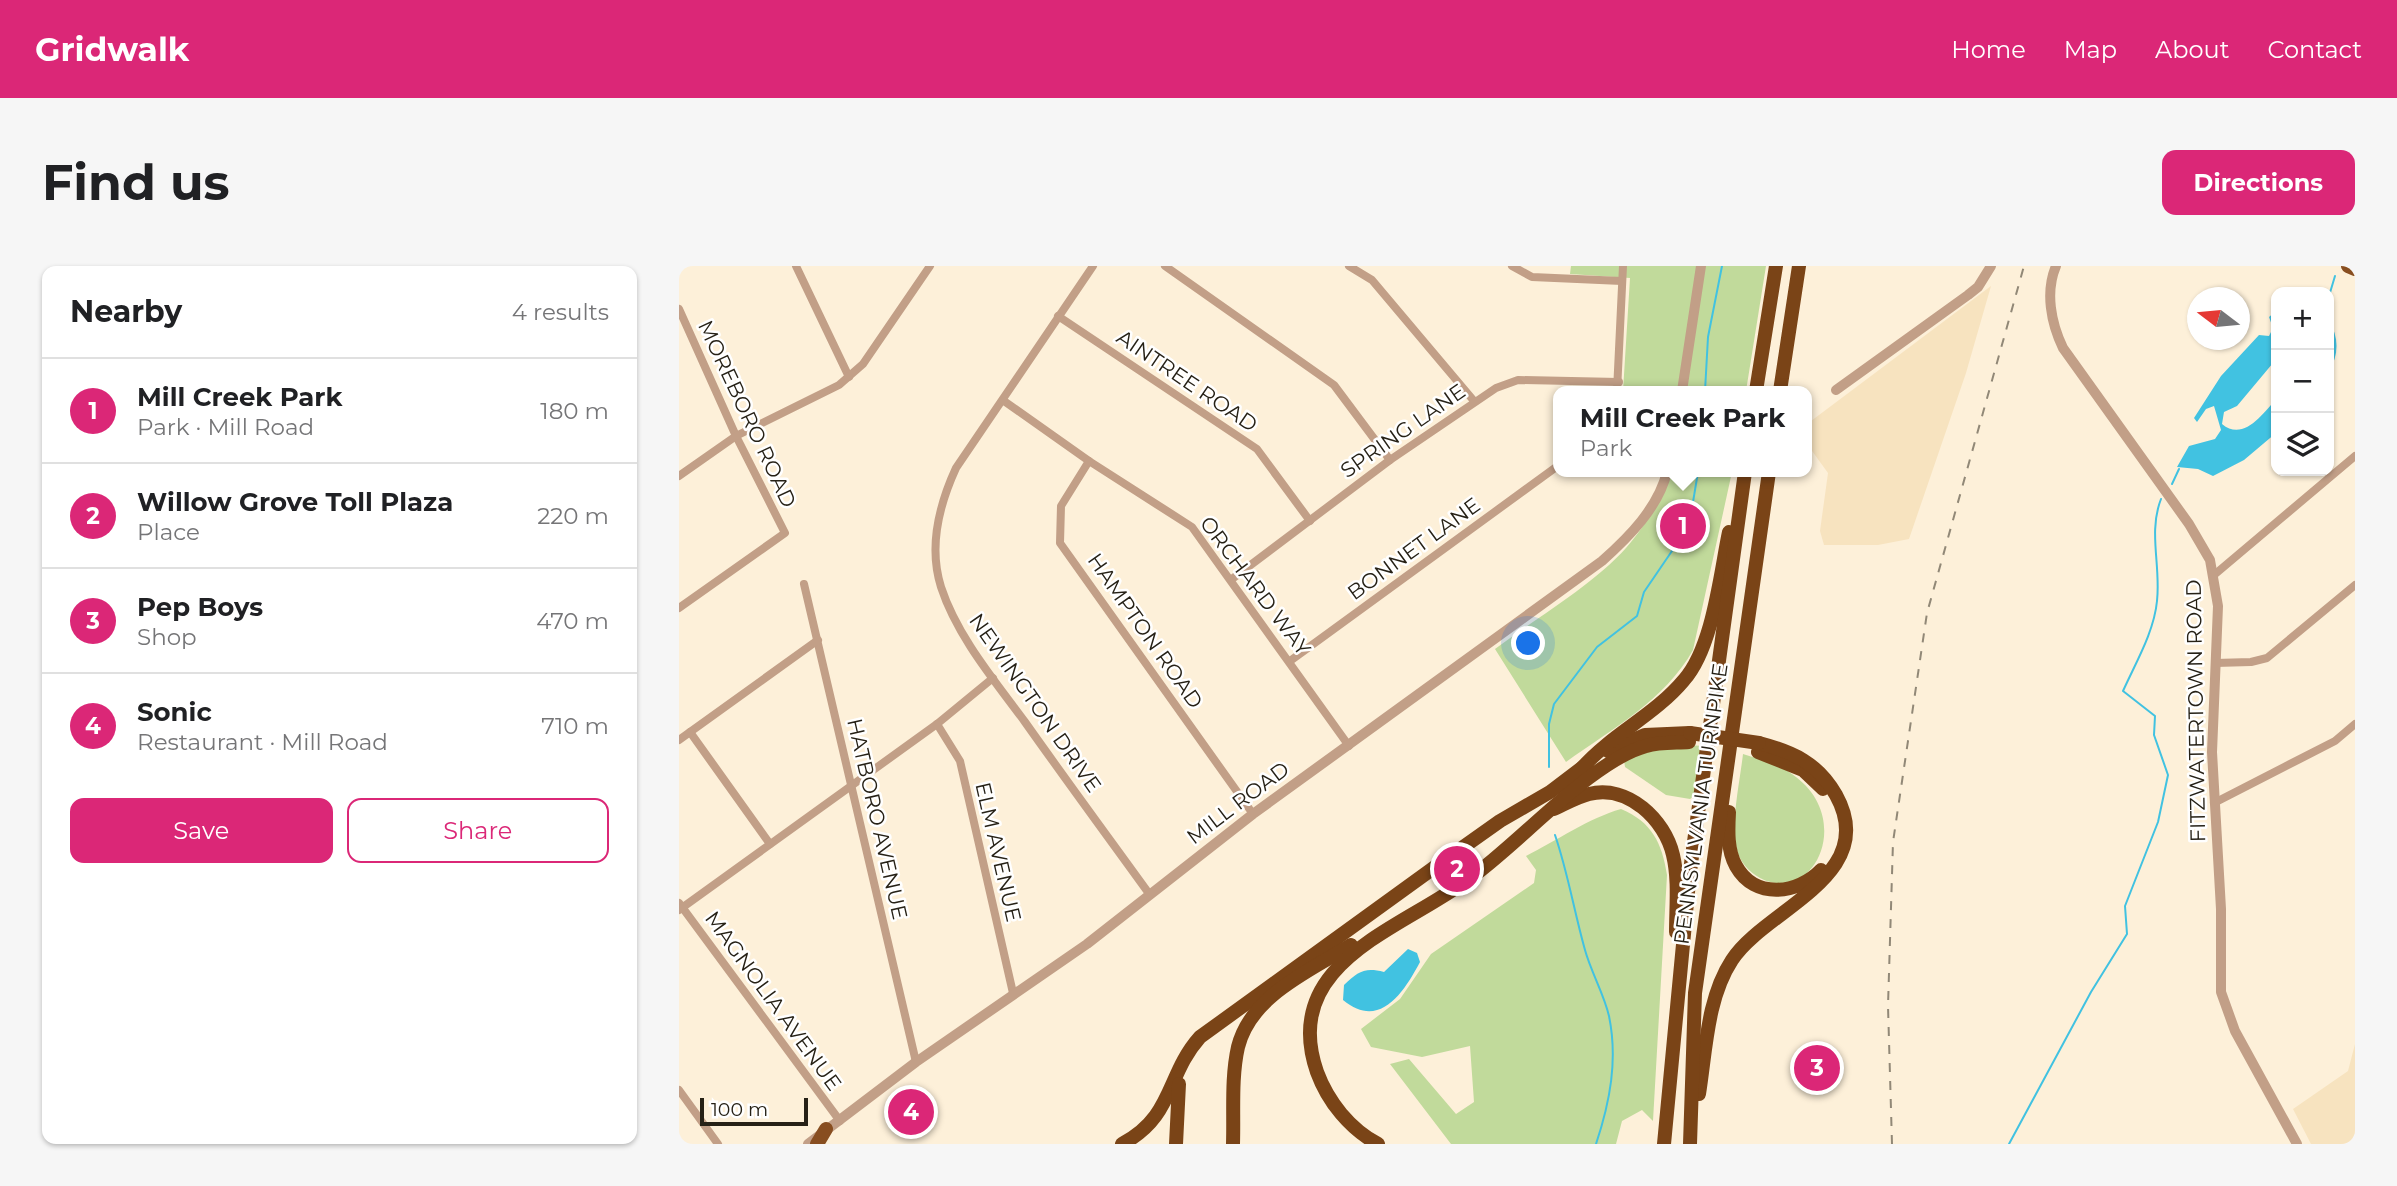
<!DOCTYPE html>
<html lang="en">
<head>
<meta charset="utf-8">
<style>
	body { margin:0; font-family:Montserrat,sans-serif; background:#f6f6f6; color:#202124 }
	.controls { position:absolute; right:21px; top:21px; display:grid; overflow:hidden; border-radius:14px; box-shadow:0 2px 5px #0004 }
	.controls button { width:63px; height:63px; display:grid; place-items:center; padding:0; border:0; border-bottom:2px solid #e0e0e0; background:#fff; color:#202124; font:35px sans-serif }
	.compass { position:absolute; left:1508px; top:21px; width:63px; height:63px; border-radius:50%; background:#fff; box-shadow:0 2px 5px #0004; rotate:286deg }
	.scale { position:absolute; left:21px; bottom:18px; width:108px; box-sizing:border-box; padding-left:7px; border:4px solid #262116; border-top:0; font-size:19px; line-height:24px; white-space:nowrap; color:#262116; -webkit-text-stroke:5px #fff; paint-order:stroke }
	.you { position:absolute; left:850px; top:378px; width:24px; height:24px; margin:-18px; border:5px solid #fff; border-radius:50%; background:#1a73e8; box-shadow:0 0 0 10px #1a73e833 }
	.badge { display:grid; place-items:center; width:46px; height:46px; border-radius:50%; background:#db2777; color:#fff; font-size:23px; font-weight:700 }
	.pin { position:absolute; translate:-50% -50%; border:4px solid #fff; box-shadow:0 2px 7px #0006 }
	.popup { position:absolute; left:874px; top:120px; width:259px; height:91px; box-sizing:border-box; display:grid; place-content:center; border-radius:14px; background:#fff; filter:drop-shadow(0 2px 5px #0005); font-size:23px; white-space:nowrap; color:#757577 }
	.popup b { font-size:26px; color:#202124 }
	.popup::after { content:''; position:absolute; left:50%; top:100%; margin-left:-14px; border:14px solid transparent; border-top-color:#fff }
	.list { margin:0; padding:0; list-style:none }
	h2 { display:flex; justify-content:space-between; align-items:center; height:91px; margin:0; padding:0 28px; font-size:30px }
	h2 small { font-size:23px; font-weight:400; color:#757577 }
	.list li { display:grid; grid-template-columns:46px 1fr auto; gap:21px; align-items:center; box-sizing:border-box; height:105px; padding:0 28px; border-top:2px solid #e0e0e0 }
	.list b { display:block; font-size:26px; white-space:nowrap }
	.list p { margin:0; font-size:23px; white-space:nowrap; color:#757577 }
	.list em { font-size:23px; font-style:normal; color:#757577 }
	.actions { display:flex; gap:14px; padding:21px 28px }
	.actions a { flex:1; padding:16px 0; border:2px solid #db2777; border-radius:14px; text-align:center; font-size:24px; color:#db2777 }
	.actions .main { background:#db2777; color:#fff }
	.icon { flex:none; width:38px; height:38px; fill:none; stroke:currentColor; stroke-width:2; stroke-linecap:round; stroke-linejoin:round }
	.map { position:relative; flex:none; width:1676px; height:878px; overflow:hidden; border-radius:14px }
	header { display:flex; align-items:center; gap:42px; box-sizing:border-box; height:98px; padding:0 35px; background:#db2777; color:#fff }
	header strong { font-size:33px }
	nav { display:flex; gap:38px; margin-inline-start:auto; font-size:24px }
	.intro { display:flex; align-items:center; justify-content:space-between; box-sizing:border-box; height:168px; padding:0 42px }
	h1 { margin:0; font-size:49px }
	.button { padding:18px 32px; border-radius:14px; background:#db2777; color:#fff; font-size:24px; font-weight:700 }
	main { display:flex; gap:42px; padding:0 42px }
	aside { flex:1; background:#fff; border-radius:14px; box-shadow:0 2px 5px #0004 }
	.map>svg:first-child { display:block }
	.built { fill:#f7e3bf }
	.green { fill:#c1da9b }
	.water { fill:#41c2e1 }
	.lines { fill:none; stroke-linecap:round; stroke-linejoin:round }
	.stream { stroke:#41c2e1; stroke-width:2 }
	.minor { stroke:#c29f87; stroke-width:8 }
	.tertiary { stroke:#c29f87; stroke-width:10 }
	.trunk { stroke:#884e20; stroke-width:14 }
	.motorway { stroke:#7a4417; stroke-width:14 }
	.rail { stroke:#918877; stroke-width:2; stroke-dasharray:9 9; stroke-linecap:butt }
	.motorway-bridge { stroke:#7a4417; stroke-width:14 }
	.labels { text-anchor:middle; stroke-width:5; stroke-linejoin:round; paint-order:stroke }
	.street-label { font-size:21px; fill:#262116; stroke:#fff }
</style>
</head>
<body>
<header>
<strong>Gridwalk</strong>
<nav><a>Home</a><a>Map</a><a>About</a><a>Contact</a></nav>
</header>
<div class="intro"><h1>Find us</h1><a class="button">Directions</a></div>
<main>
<aside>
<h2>Nearby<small>4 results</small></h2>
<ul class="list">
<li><span class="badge">1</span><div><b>Mill Creek Park</b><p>Park · Mill Road</p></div><em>180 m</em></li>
<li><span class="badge">2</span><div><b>Willow Grove Toll Plaza</b><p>Place</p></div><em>220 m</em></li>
<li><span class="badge">3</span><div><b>Pep Boys</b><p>Shop</p></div><em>470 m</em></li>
<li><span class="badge">4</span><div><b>Sonic</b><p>Restaurant · Mill Road</p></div><em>710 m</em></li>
</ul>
<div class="actions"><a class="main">Save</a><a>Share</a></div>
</aside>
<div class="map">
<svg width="1676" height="878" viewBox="0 0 1676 878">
	<rect width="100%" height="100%" fill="#fdf0d9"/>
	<g class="built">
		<path d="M1312 20 1287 107 1230 273 1199 279H1145L1141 265 1149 207 1128 178V158Z"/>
		<path d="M1676 778V878H1632L1614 843 1669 805Z"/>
	</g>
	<g class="green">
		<path d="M892 0H1087L1067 125H944L951 12 891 8Z"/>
		<path d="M992 206H1053L1014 384C986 434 933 463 887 496L816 383C857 352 921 315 952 276 970 255 981 231 992 206Z"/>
		<path d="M1009 479 1024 480 1015 530 1011 533 987 529 946 501 945 494 957 487Z"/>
		<path d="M1064 488C1083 494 1101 498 1117 511 1175 555 1134 640 1081 612 1070 606 1061 596 1058 584 1051 559 1061 515 1064 488Z"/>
		<path d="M942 543C973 556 983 577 988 609L974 855 963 844 943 855 937 878H772L711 798 730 793 777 848 795 836 791 780 743 791 692 781 682 763 721 733 752 688 855 617 857 604 847 590C877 575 910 552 942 543Z"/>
	</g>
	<g class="water">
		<path d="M1597 45V97H1594L1558 140 1545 146 1543 158C1564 176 1584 148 1597 133V167L1565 194 1534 210 1519 203 1498 201 1510 180 1536 173 1542 164 1535 140 1527 143 1518 156 1515 152 1542 110 1580 69 1590 70 1594 62 1590 51Z"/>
		<path d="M1650 54C1660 72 1660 88 1650 106Z"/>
		<path d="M729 683 738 687 741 696C724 728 700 764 664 734L665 719C679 706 685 701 705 706Z"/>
	</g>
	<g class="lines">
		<g class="stream">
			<path d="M1650 30 1656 10"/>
			<path d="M1026 125 1029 71 1043 0"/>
			<path d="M1493 218 1500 203"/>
			<path d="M870 501V458L875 438 918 381 958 350 965 326 1010 260 1019 206"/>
			<path d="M876 569C889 607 895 645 906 684 912 706 925 728 930 750 939 794 931 836 917 878"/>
			<path d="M1330 878 1412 726 1448 668 1446 640 1479 556 1489 509 1475 469 1476 450 1444 425C1457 396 1475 366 1478 335 1482 300 1469 266 1482 233"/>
		</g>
		<g class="minor">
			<path d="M117 0 170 111"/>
			<path d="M414 0 277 202C260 239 249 280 262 321 278 370 315 414 346 456 387 514 429 571 471 629"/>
			<path d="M486 0 655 119 711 194"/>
			<path d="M670 0 693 14 795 135"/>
			<path d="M833 0 853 11 943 15"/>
			<path d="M0 43 57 170 106 267 0 342"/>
			<path d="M379 50 578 183 631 255"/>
			<path d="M938 125 944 0"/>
			<path d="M325 135 410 195 513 261 670 480"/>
			<path d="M410 195 382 240 381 277 574 548"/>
			<path d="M0 210 57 170 160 119 184 98 251 0"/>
			<path d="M1535 309 1676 190"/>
			<path d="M553 313 711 194 817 122 839 114 940 116"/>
			<path d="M125 318 237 796"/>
			<path d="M611 395 880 199"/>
			<path d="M1536 397 1572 396 1588 392 1676 319"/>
			<path d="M258 458 281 495 334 727"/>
			<path d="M11 466 91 578"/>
			<path d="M0 474 139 374"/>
			<path d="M1535 537 1656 475 1676 458"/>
			<path d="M0 637 161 855"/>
			<path d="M0 644 258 458 314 412"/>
			<path d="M0 824 39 878"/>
		</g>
		<g class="tertiary">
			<path d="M1377 0C1366 26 1372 57 1384 82L1510 258 1531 294 1539 340 1533 486 1542 643V726L1556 765 1618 878"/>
			<path d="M1157 124 1289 29 1299 21 1312 0"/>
			<path d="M1003 125 1022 0"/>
			<path d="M129 878 237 796 408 678 574 548 923 295C950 271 979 242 988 206"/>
		</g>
		<g class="trunk">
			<path d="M1669 0 1676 3"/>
			<path d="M138 878 147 863"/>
		</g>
		<g class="motorway">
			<path d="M1077 125 1097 0"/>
			<path d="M1101 125 1120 0"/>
			<path d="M929 485 966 469 1011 467"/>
			<path d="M1079 486 1124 504 1144 523"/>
			<path d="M903 502C933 468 976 449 1005 414 1034 381 1041 309 1050 266"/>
			<path d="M875 543C886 538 898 531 910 528 949 518 986 554 994 589 1000 614 997 641 997 666"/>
			<path d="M1050 546C1049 564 1048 584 1057 600 1076 634 1119 628 1142 604"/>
			<path d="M773 589 821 555 871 526 908 498"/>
			<path d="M790 613C840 578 912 495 967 480 980 476 996 477 1010 476"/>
			<path d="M1020 828C1027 784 1028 732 1053 694 1086 643 1202 610 1157 529 1139 497 1114 486 1080 477"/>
			<path d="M443 878C495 851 487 809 521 771L767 593"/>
			<path d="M497 878 500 818"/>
			<path d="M554 878C555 846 552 812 559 781 572 729 631 705 672 679"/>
			<path d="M699 878C671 863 649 836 638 806 601 699 717 665 784 617"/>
			<path d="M985 878 1011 605 1066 206"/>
			<path d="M1011 878 1016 727 1090 206"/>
		</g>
		<path class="rail" d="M1213 878 1209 740 1214 576 1248 347 1345 0"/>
		<path class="motorway-bridge" d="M1011 467 1080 477"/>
	</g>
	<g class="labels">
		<g class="street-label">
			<text transform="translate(508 115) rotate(34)" y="7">AINTREE ROAD</text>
			<text transform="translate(68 148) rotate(65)" y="7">MOREBORO ROAD</text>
			<text transform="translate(724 165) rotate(-35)" y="7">SPRING LANE</text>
			<text transform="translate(735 283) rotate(-36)" y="7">BONNET LANE</text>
			<text transform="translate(576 320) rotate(53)" y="7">ORCHARD WAY</text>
			<text transform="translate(466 365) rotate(55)" y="7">HAMPTON ROAD</text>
			<text transform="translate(356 437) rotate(55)" y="7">NEWINGTON DRIVE</text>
			<text transform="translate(1517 445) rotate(-91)" y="7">FITZWATERTOWN ROAD</text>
			<text transform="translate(559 537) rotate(-37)" y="7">MILL ROAD</text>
			<text transform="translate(1022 538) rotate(-82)" y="7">PENNSYLVANIA TURNPIKE</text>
			<text transform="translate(198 553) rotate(77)" y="7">HATBORO AVENUE</text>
			<text transform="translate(319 586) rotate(77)" y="7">ELM AVENUE</text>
			<text transform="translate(94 735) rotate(54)" y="7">MAGNOLIA AVENUE</text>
		</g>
	</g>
</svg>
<div class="controls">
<button>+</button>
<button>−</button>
<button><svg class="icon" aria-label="layers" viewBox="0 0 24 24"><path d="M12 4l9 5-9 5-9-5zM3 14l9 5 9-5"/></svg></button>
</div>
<svg class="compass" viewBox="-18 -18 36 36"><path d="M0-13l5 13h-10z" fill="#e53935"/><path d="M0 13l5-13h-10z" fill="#757577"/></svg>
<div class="scale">100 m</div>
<div class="you"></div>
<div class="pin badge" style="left:1004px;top:260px">1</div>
<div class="popup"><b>Mill Creek Park</b>Park</div>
<div class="pin badge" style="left:778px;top:603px">2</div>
<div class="pin badge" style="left:1138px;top:802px">3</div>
<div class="pin badge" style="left:232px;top:846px">4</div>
</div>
</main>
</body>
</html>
